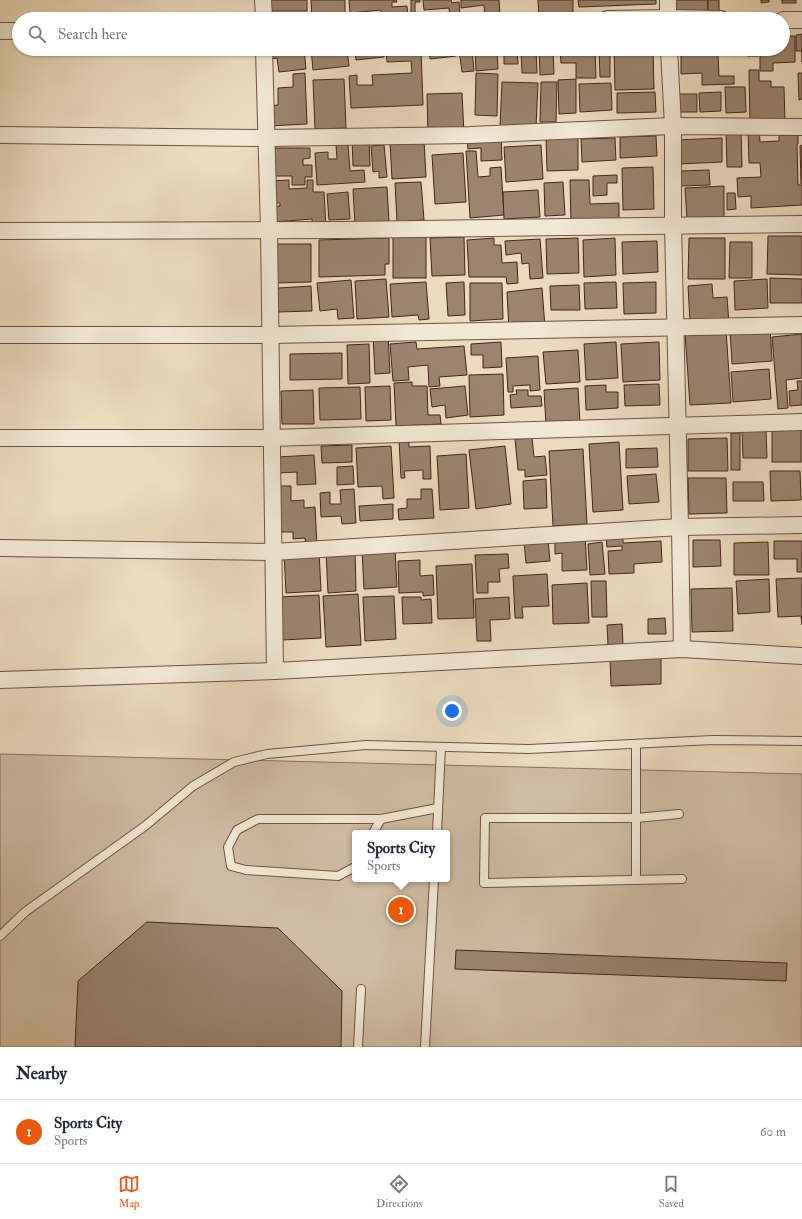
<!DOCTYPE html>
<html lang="en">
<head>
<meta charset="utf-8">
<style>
	body { margin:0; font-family:"IM FELL Double Pica",serif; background:#f6f6f7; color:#1f2937 }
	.you { position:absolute; left:452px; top:711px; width:14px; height:14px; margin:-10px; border:3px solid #fff; border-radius:50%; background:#1a73e8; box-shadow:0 0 0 6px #1a73e833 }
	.badge { display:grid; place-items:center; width:26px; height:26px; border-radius:50%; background:#ea580c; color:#fff; font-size:13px; font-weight:700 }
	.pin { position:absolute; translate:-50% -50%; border:2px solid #fff; box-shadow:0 1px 4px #0006 }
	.popup { position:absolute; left:352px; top:830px; width:98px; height:52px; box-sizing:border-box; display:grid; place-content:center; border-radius:4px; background:#fff; filter:drop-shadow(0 1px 3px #0005); font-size:13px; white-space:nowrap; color:#747a83 }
	.popup b { font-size:15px; color:#1f2937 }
	.popup::after { content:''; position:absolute; left:50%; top:100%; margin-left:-8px; border:8px solid transparent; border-top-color:#fff }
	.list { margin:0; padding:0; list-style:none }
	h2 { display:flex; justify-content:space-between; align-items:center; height:52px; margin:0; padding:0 16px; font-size:17px }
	h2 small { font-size:13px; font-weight:400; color:#747a83 }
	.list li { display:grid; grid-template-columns:26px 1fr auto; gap:12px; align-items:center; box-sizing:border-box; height:64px; padding:0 16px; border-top:1px solid #e0e1e3 }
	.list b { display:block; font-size:15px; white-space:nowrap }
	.list p { margin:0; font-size:13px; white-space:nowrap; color:#747a83 }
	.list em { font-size:13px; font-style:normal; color:#747a83 }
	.icon { flex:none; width:22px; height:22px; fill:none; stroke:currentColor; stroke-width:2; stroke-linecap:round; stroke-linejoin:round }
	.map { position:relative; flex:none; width:802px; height:1047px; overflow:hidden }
	.search { position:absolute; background:#fff; box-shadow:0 1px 3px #0004; left:12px; right:12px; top:12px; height:44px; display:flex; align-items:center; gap:10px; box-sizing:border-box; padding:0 14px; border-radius:22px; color:#747a83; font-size:15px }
	.sheet { height:116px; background:#fff }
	nav { display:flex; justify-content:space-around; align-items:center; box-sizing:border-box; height:56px; border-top:1px solid #e0e1e3; background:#fff; font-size:11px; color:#747a83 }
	nav a { display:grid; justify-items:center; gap:2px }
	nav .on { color:#ea580c }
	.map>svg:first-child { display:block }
	.green { fill:#d0bca2; stroke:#8a705d; fill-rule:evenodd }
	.building { fill:#9c846e; stroke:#442518 }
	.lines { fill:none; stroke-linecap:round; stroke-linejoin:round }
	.service-casing { stroke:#6e5242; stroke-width:10 }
	.minor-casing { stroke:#6e5242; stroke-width:18 }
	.service { stroke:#f3e8d5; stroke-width:8 }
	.minor { stroke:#f3e8d5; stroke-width:16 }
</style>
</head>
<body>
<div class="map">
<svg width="802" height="1047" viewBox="0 0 802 1047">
	<rect width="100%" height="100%" fill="#eddbbe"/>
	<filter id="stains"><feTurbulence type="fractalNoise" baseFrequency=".005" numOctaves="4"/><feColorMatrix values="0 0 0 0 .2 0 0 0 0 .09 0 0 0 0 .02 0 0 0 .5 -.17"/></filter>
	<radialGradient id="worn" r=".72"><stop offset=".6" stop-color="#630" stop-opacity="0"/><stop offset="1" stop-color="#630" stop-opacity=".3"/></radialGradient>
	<path class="green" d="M0 754 802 774V1047H0ZM355 833H447V879H355Z"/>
	<g class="building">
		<rect x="269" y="0" width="38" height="11"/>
		<path d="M311 0H345V19H312Z"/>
		<path d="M349 0H396L397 2H392V7L407 6 408 18 382 19 381 10 350 13Z"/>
		<path d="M411 0H420V2H415V15H411Z"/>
		<path d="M423 0H451L452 3 459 2 460 19H450L449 8 424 10Z"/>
		<path d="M461 0H499L500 14 485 15 484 5 461 8Z"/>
		<path d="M538 0H573V16L539 17Z"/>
		<path d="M578 0H656V4L579 7Z"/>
		<rect x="676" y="0" width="32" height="14"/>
		<rect x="708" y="0" width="11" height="14"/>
		<path d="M761 0H769V2L761 3Z"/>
		<rect x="782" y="0" width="14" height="3"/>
		<path d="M802 34V62V51H796V35Z"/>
		<path d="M783 36H795V62L773 63V71H760V49H783Z"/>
		<path d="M269 49H304L306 69 279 72 277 58 270 59Z"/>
		<path d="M311 49H347L349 66 313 70Z"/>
		<path d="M355 49H384V57L356 60Z"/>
		<path d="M386 49H421L423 105 351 108 349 76 357 75V85H373L372 75 412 73 411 61 387 62Z"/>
		<path d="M429 49H455L456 56 430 59Z"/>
		<path d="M459 49H472L474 71 462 72Z"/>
		<path d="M475 49H497L498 69 476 71Z"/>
		<path d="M504 49H517L518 64H504Z"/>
		<path d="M521 49H536L537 73H522Z"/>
		<path d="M539 49H553L554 74 540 75Z"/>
		<path d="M560 49H595L596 78H576V63H561Z"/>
		<path d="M599 49H610V77H600Z"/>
		<path d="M614 49H653L654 89 615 90Z"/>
		<rect x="748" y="49" width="10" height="7"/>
		<path d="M718 54 719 76H734V84L702 85V73L681 74V55Z"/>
		<path d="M749 70H759V81H771V87H784L785 122 750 123Z"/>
		<path d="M305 73 307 124 268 126 267 106 278 105V88L293 87V74Z"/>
		<path d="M476 73 498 74 497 116 475 115Z"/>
		<path d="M798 73H802V99L799 100Z"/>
		<path d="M344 79 346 128 315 129 313 80Z"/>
		<path d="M576 79V113L559 114 558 80Z"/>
		<path d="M502 82 538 83 536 127 500 126Z"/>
		<path d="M541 82H557L556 122H540Z"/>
		<path d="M611 83 612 110 580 112 579 84Z"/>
		<path d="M725 87H745L746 112 726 113Z"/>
		<path d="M655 92 656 112 617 113V93Z"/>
		<path d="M721 92V111L700 112 699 93Z"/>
		<path d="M462 93 464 134 428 136 427 94Z"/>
		<path d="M679 94H697V112H680Z"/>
		<path d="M748 128H759L760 142 779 141V135H798V144H797L798 185H802V205L751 208V196L738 197 737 178 761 177 760 163H749Z"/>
		<path d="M741 131 742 167H727L726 132Z"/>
		<path d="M501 135 502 160 481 161V148L468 149 467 137Z"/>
		<path d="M656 136 657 156 620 158V137Z"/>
		<path d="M578 137V170L547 171 546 138Z"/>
		<path d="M369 138 370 166H353L352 139Z"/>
		<path d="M615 138 616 160 582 162 581 139Z"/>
		<path d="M722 138V162L679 164 678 140Z"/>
		<path d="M424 140 426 177 392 179 390 142Z"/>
		<path d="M348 144 350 171 364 170 365 182 317 185 315 153 328 152V159H337L336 145Z"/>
		<path d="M384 145 387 177 379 178V171L373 172 371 146Z"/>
		<path d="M541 145 543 179 506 182 504 147Z"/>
		<path d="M802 145V184H801L800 146Z"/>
		<path d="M273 148H310V158L303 159V165H312V177H305V185H292V176H274Z"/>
		<path d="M466 151H476L478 177 490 176V168L501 167 504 215 470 218Z"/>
		<path d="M463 153 466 202 435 204 432 155Z"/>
		<path d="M653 167 654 209 623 210 622 168Z"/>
		<path d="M709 170 710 185 681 186V171Z"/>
		<path d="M617 175V183H607V195L593 196V176Z"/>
		<path d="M289 180V189L307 188V180H313V192H324L326 228H313L312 219 273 222 272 206H280V203H271L270 181Z"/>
		<path d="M570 180H589L590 204 619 203V222L571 224Z"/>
		<path d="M421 182 424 220 397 222 395 183Z"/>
		<path d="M563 182 565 215 545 216 544 183Z"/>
		<path d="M724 186V218L687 219 685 188Z"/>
		<path d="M387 187 389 222 355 225 353 189Z"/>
		<path d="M538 190 540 217 504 219 503 192Z"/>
		<path d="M348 192 350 219 329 220 327 194Z"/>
		<path d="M727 193H735L736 209 727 210Z"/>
		<path d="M768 236H802V275L767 274Z"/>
		<rect x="393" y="237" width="33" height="41"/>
		<path d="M464 237 465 275 432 276 430 238Z"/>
		<path d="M389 238V264H385V275L319 277V240Z"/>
		<path d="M494 238V245H501L502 263 517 262 518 283 507 284 506 277H469L467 240Z"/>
		<path d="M578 238 579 273 547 274 546 239Z"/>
		<path d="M615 238 616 275 584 277 583 240Z"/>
		<path d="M689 238H725V279H688Z"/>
		<path d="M540 239 543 278 530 279 529 263 522 264 521 253 506 255 505 241Z"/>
		<path d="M657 241 658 272 623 274 622 242Z"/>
		<path d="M730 242H752V278H729Z"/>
		<path d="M275 244H311V282L275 283Z"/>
		<path d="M770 278 802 279V303H770Z"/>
		<path d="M386 279 389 317 357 319 355 281Z"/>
		<path d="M767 279 768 308 735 310 734 281Z"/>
		<path d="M351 280 354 318 338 319 337 309 320 311 317 283Z"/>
		<path d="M426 282 429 319 419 320 418 315 392 317 390 284Z"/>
		<path d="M464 282 465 315 448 316 446 283Z"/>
		<path d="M616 282 617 308 585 309 584 283Z"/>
		<path d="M656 282V313L624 314 623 283Z"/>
		<path d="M470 283H502L503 319 470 321Z"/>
		<path d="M712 284 713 298 727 297 729 324 690 321 688 286Z"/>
		<path d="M579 285 580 310H551L550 286Z"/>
		<path d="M311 286 312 311 278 312V288Z"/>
		<path d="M542 288 545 327 509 330 507 292Z"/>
		<path d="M770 327 772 361 732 364 730 330Z"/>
		<path d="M726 330 731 403 690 405 685 333Z"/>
		<path d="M388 334 390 373 375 374 373 335Z"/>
		<path d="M802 334V378L786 380 788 408 778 409 772 337Z"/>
		<path d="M416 342 417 349 464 346 467 375 439 377 440 386 429 387 428 365 408 367 409 380 393 381 390 344Z"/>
		<path d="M501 342 502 367 483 368V355H471V344Z"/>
		<path d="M616 342 618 378 586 380 584 344Z"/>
		<path d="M659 342 660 380 623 382 621 344Z"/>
		<path d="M369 344 370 383 348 384 347 345Z"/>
		<path d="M578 350 580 382 546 384 543 352Z"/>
		<path d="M342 353V379L290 380V354Z"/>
		<path d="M538 356 540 390 530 391V385L513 386V392H508L506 358Z"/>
		<path d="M769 369 771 399 733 402 731 372Z"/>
		<path d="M503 374 504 415 470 417 469 375Z"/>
		<path d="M797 381H802V405L790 406 789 391 798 390Z"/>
		<path d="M412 382V386H427L428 415H440L441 424 396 426 394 383Z"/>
		<path d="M659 384 660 405 625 406 624 385Z"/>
		<path d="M606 385V392H618V408L586 410 585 386Z"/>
		<path d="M390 386 391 420 366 421 365 387Z"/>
		<path d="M465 386 468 415 446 418 445 405 432 407 430 389Z"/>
		<path d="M360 387 361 419 320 420 319 388Z"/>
		<path d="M578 388 580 423 546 425 544 390Z"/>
		<path d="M313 390 314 424H282L281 391Z"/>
		<path d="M516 390H528V396H541L542 406 511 408 510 395 517 394Z"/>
		<rect x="772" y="425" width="29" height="37"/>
		<path d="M766 430 767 458H743L742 431Z"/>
		<rect x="731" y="433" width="9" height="37"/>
		<path d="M532 438 534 457 545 456 547 475 525 477V470H518L515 439Z"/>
		<path d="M727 438 728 471H688V439Z"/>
		<path d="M399 440H409V447L430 446 431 479H423V470L404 471 405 478H401Z"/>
		<path d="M619 442 623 510 593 512 589 444Z"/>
		<path d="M352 445V462L322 463 321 446Z"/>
		<path d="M391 446 394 498 383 499 382 486 358 487 356 448Z"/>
		<path d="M505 446 511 504 476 509 469 450Z"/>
		<path d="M657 448 658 467 626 468V449Z"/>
		<path d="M583 449 587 524 553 526 549 451Z"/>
		<path d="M466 454 469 508 440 510 437 456Z"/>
		<path d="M314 455 316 484 297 485V472L277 473V457Z"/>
		<path d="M353 466 354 484 337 485V467Z"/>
		<path d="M770 471H800L801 500 771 501Z"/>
		<path d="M656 474 659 502 629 504 627 476Z"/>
		<path d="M688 478H726L727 513 689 514Z"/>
		<path d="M546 479 547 508 524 509 523 481Z"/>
		<path d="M733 482H763L764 501H733Z"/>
		<path d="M278 486H291V501L304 500V508L315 507 317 546H306L305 538 293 539V532H280Z"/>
		<path d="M354 489 356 523 342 524 341 516 321 517 320 493 330 492V504H341L340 490Z"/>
		<path d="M421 489H432L434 518 399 520 398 509 407 508V499H421Z"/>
		<path d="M393 504V519L360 521 359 506Z"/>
		<path d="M585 535 587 570 562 571V553L555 554V537Z"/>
		<path d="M623 535V543L661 541 662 562 634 564V573L609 574 608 551 622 550V546L607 547 606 536Z"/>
		<path d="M548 540 550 561 526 563 524 542Z"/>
		<path d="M693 540H720L721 566 693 567Z"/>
		<path d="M774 541H802V572H797V559H774Z"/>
		<path d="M602 542 605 574 590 575 588 544Z"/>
		<path d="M768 542 769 575H734V543Z"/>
		<path d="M395 549 397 587 364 589 362 551Z"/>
		<path d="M355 550 356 591 328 593 326 552Z"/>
		<path d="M319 551 321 591 286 593 284 553Z"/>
		<path d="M508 554 509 568 499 569 500 582H488V593H477L475 555Z"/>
		<path d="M420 560V576L433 575 434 595 423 596V592L399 593 398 561Z"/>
		<path d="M472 564 474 618 438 619 436 566Z"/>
		<path d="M547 574 549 606 522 607 523 618H515L513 576Z"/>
		<path d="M802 578V625L801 616 778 617 776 579Z"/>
		<path d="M769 579 770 612 738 614 736 581Z"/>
		<path d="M591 581H606L607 617H592Z"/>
		<path d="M587 583 589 623 553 624 552 585Z"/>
		<path d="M732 588 733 631 692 632 691 589Z"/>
		<path d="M358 594 361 645 326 647 323 596Z"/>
		<path d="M319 595 321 638 282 640 280 597Z"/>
		<path d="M394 596 396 639 365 641 363 597Z"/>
		<path d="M402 597H421V600L431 599 432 623 403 624Z"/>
		<path d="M509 597 510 619 490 620 491 641H477L475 599Z"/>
		<path d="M665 618 666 634H648V619Z"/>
		<path d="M622 624 623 645H608L607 625Z"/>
		<path d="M661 656V684L611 686 610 658Z"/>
		<path d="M147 922 278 928 342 991 341 1047H75L78 981Z"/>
		<path d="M456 950 787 963 786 981 455 969Z"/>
	</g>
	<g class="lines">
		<g class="service-casing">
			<g id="service">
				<path d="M679 814 636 818H485L484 883 682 879"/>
				<path d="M373 833 381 819"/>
				<path d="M437 833 441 747"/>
				<path d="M355 867 338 876 246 870 231 866 228 847 237 830 258 819H381L438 808"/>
				<path d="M636 880V744"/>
				<path d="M0 936 25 912 145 826 193 786 234 762 267 754 366 745 529 749 713 740 802 741"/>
				<path d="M358 1047 361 989"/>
				<path d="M425 1047 434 879"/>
			</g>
		</g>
		<g class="minor-casing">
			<g id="minor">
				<path d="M263 0 264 19"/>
				<path d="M668 0V19"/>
				<path d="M607 19 668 18 721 19"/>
				<path d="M783 20H802"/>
				<path d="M0 31H19"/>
				<path d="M264 49 269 231 275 671"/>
				<path d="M669 49 673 126V225L680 527 682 649"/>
				<path d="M0 135 266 138 471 135 673 126 802 127"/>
				<path d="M0 231 343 230 802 224"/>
				<path d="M0 335H270L802 325"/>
				<path d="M0 438H271L802 422"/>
				<path d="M0 548 273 552 680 527 802 525"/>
				<path d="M0 680 275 671 682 649 802 656"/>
			</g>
		</g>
		<use href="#service" class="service"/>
		<use href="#minor" class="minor"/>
	</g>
	<rect width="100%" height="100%" filter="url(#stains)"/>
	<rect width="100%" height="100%" fill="url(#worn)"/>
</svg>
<div class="you"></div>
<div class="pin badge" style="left:401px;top:910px">1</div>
<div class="popup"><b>Sports City</b>Sports</div>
<div class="search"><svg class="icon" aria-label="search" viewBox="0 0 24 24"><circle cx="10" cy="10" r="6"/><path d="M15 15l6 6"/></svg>Search here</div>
</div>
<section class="sheet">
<h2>Nearby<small></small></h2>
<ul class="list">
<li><span class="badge">1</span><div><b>Sports City</b><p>Sports</p></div><em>60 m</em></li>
</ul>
</section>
<nav>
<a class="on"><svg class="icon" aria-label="map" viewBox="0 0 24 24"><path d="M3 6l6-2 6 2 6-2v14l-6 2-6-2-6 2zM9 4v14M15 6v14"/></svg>Map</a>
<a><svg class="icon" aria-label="directions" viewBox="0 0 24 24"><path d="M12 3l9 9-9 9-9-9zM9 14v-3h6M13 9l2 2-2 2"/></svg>Directions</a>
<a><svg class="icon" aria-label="saved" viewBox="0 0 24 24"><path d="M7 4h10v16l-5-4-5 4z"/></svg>Saved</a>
</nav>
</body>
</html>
